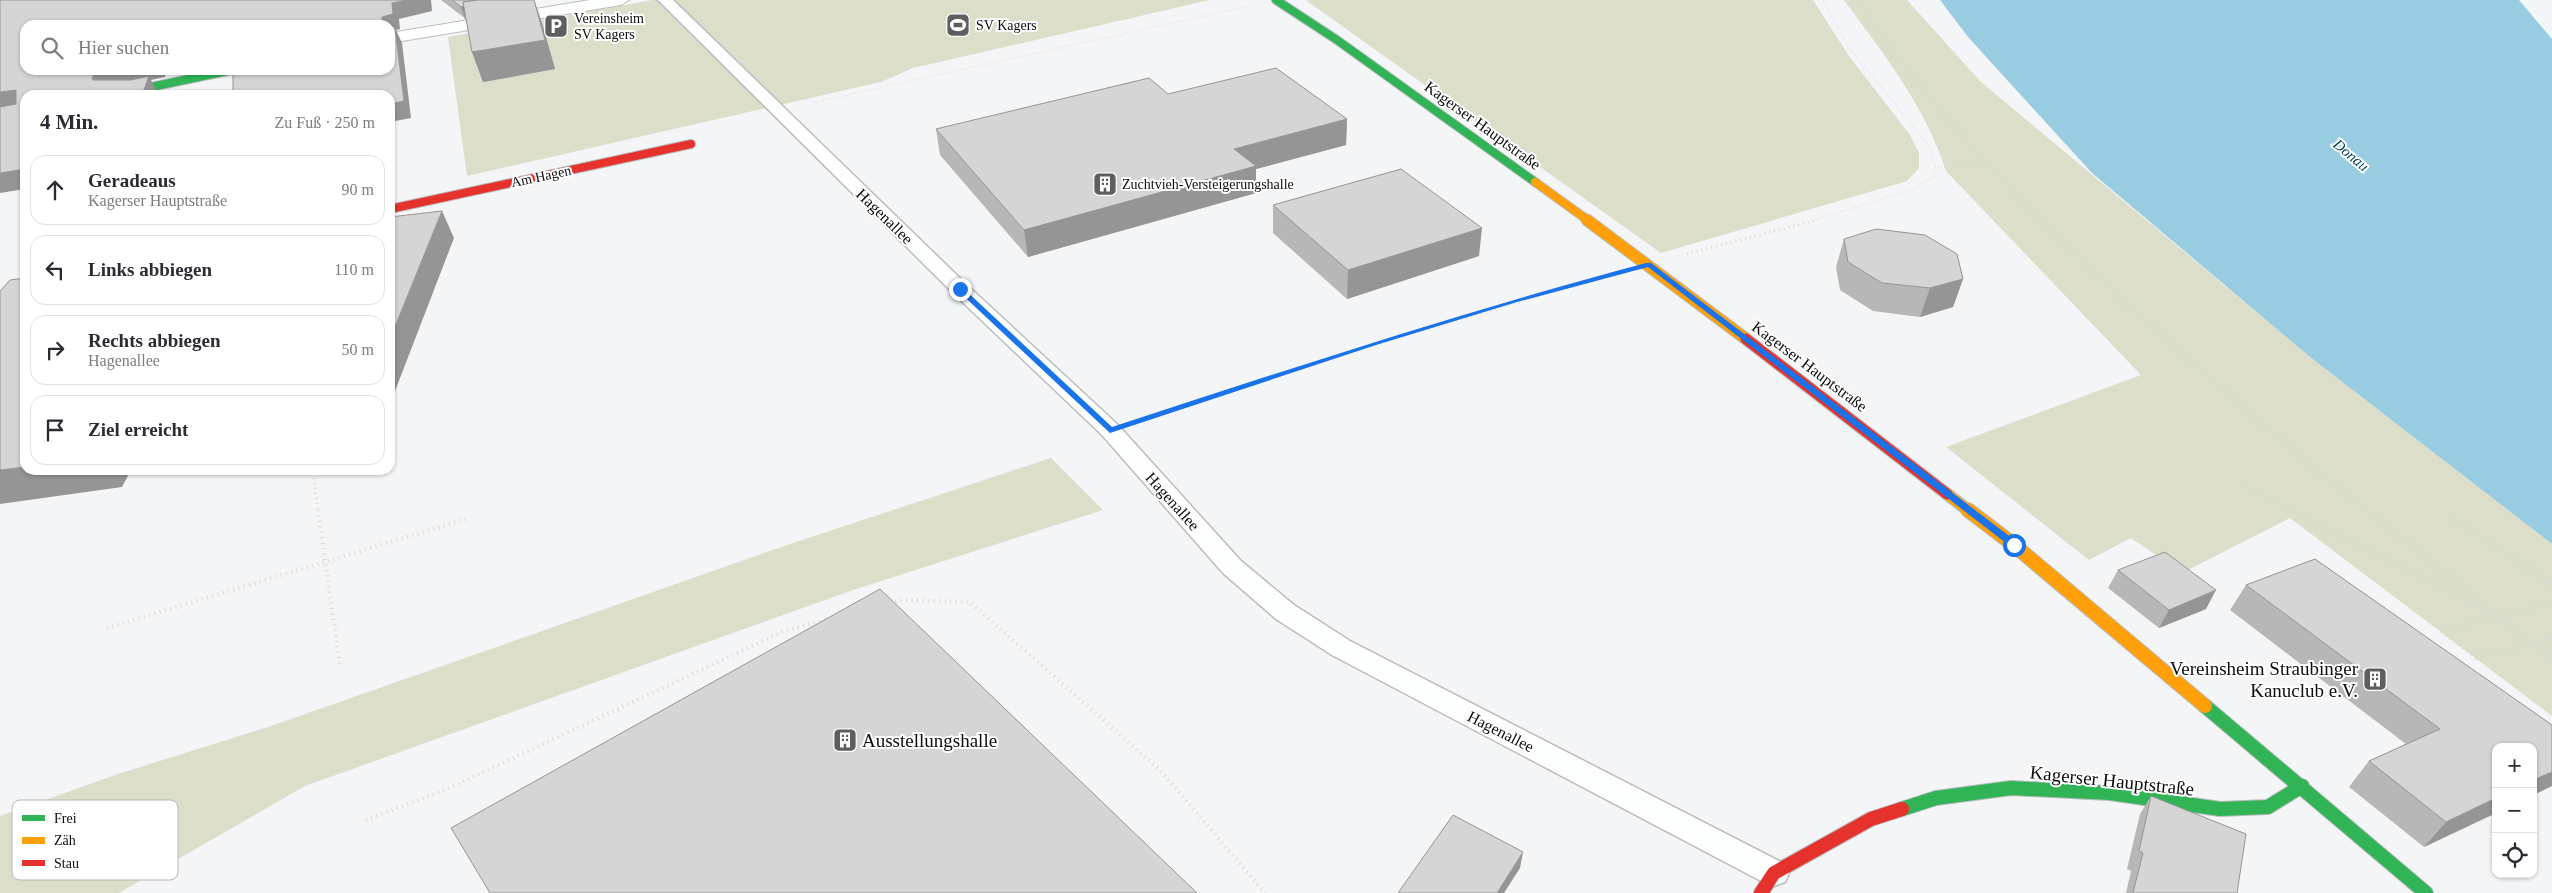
<!DOCTYPE html>
<html lang="de">
<head>
<meta charset="utf-8">
<style>
	body { margin:0; font-family:Georgia,serif; background:#f2f2f3; color:#2b2b33 }
	.controls { position:absolute; right:15px; bottom:15px; display:grid; overflow:hidden; border-radius:10px; box-shadow:0 1px 4px #0004 }
	.controls button { width:45px; height:45px; display:grid; place-items:center; padding:0; border:0; border-bottom:1px solid #e1e1e2; background:#fff; color:#2b2b33; font:25px sans-serif }
	.stop { position:absolute; width:15px; height:15px; margin:-11px; border:4px solid #1a73e8; border-radius:50%; background:#fff }
	.stop.end { background:#1a73e8; border-color:#fff; box-shadow:0 1px 5px #0008 }
	.list { margin:0; padding:0; list-style:none }
	h2 { display:flex; justify-content:space-between; align-items:center; height:65px; margin:0; padding:0 20px; font-size:21px }
	h2 small { font-size:16px; font-weight:400; color:#7c7c81 }
	.list li { display:grid; grid-template-columns:32px 1fr auto; gap:15px; align-items:center; box-sizing:border-box; height:70px; margin:0 10px 10px; padding:0 10px; border:1px solid #e1e1e2; border-radius:15px }
	.list b { display:block; font-size:19px; white-space:nowrap }
	.list p { margin:0; font-size:16px; white-space:nowrap; color:#7c7c81 }
	.list em { font-size:16px; font-style:normal; color:#7c7c81 }
	.icon { flex:none; width:28px; height:28px; fill:none; stroke:currentColor; stroke-width:2; stroke-linecap:round; stroke-linejoin:round }
	.map { position:relative; flex:none; width:2552px; height:893px; overflow:hidden }
	.search { position:absolute; background:#fff; box-shadow:0 1px 4px #0004; left:20px; top:20px; width:375px; height:55px; display:flex; align-items:center; gap:12px; box-sizing:border-box; padding:0 18px; border-radius:15px; color:#7c7c81; font-size:19px }
	.panel { position:absolute; background:#fff; box-shadow:0 1px 4px #0004; left:20px; top:90px; width:375px; height:385px; border-radius:15px }
	.map>svg:first-child { display:block }
	.green { fill:#dcdec9 }
	.water { fill:#98cce1 }
	.lines { fill:none; stroke-linecap:round; stroke-linejoin:round }
	.lane-casing { stroke:#bbbcbd; stroke-width:3 }
	.street-casing { stroke:#bbbcbd; stroke-width:2 }
	.fast-far1-casing { stroke:#bbbcbd; stroke-width:10 }
	.fast-casing { stroke:#bbbcbd; stroke-width:16 }
	.slow-far2-casing { stroke:#bbbcbd; stroke-width:10 }
	.slow-far1-casing { stroke:#bbbcbd; stroke-width:13 }
	.slow-casing { stroke:#bbbcbd; stroke-width:16 }
	.jam-far2-casing { stroke:#bbbcbd; stroke-width:10 }
	.jam-far1-casing { stroke:#bbbcbd; stroke-width:13 }
	.jam-casing { stroke:#bbbcbd; stroke-width:16 }
	.path-far2 { stroke:#d8d8d9; stroke-width:2; stroke-dasharray:0.5 2.5; stroke-linecap:butt }
	.path-far1 { stroke:#d8d8d9; stroke-width:3; stroke-dasharray:1 4; stroke-linecap:butt }
	.path { stroke:#d8d8d9; stroke-width:4; stroke-dasharray:1 4.5; stroke-linecap:butt }
	.lane { fill:#fdfefe; fill-rule:evenodd }
	.street { fill:#fdfefe; fill-rule:evenodd }
	.fast-far1 { stroke:#30b455; stroke-width:8 }
	.fast { stroke:#30b455; stroke-width:14 }
	.slow-far2 { stroke:#ff9f0a; stroke-width:8 }
	.slow-far1 { stroke:#ff9f0a; stroke-width:11 }
	.slow { stroke:#ff9f0a; stroke-width:14 }
	.jam-far2 { stroke:#e5322d; stroke-width:8 }
	.jam-far1 { stroke:#e5322d; stroke-width:11 }
	.jam { stroke:#e5322d; stroke-width:14 }
	.wall { fill:#b7b7b7 }
	.shaded-wall { fill:#959595 }
	.building { fill:#d5d5d5; stroke:#959595 }
	.route { fill:#1a73e8 }
	.labels { text-anchor:middle; stroke-width:4; stroke-linejoin:round; paint-order:stroke }
	.far-poi-label { font-size:14px; fill:#0d0d0e; stroke:#fff; text-anchor:start }
	.far-street-label { font-size:14px; fill:#0d0d0e; stroke:#fff }
	.far-water-label { font-size:15px; font-style:italic; fill:#004358; stroke:#fff }
	.street-label { font-size:16px; fill:#0d0d0e; stroke:#fff }
	.near-poi-label { font-size:19px; fill:#0d0d0e; stroke:#fff; text-anchor:end }
	.near-street-label { font-size:19px; fill:#0d0d0e; stroke:#fff }
	.key { fill:#fff; stroke:#b6b6b7; stroke-width:1 }
	.key-label { font-size:14px; fill:#0d0d0e }
</style>
</head>
<body>
<div class="map">
<svg width="2552" height="893" viewBox="0 0 2552 893">
	<rect width="100%" height="100%" fill="#f4f5f7"/>
	<g class="green">
		<path d="M652 0H1210L913 68 881 82 467 176 448 37Z"/>
		<path d="M1310 0H1813L1849 56 1910 135 1919 153V168L1907 181 1661 253 1307 1Z"/>
		<path d="M1844 0H1907L1980 81 2310 357 2552 544V716L2290 518 2182 573 2131 538 2089 560 1946 447 2141 375 1946 171C1926 107 1883 53 1844 0Z"/>
		<path d="M1051 458 1103 510 853 590 305 786 119 893H0V816L118 774 271 726 790 544Z"/>
	</g>
	<path class="water" d="M1940 0H2519L2552 39V544L2310 357 2092 173 1968 37Z"/>
	<g class="lines">
		<g class="lane-casing">
			<path id="lane" d="M658 0H673L967 285 1118 425 1241 561 1294 605 1350 641 1785 864 1789 873 1785 882 1774 886 1763 882 1332 655 1276 619 1223 573 1102 435 953 293Z"/>
		</g>
		<g class="street-casing">
			<path id="street" d="M590 0H629L621 5 390 43V33Z"/>
		</g>
		<g class="fast-far1-casing">
			<g id="fast-far1">
				<path d="M1276 0 1337 40 1535 182"/>
				<path d="M113 95 232 70"/>
			</g>
		</g>
		<g class="fast-casing">
			<g id="fast">
				<path d="M2205 706 2426 893"/>
				<path d="M1902 809 1936 798 2011 788 2110 793 2220 809 2268 807 2302 786"/>
			</g>
		</g>
		<g class="slow-far2-casing">
			<path id="slow-far2" d="M1535 182 1589 221"/>
		</g>
		<g class="slow-far1-casing">
			<g id="slow-far1">
				<path d="M1587 220 1746 339"/>
				<path d="M1947 494 1969 511"/>
			</g>
		</g>
		<g class="slow-casing">
			<path id="slow" d="M1968 510 2014 545 2205 706"/>
		</g>
		<g class="jam-far2-casing">
			<path id="jam-far2" d="M390 209 691 144"/>
		</g>
		<g class="jam-far1-casing">
			<path id="jam-far1" d="M1746 339 1947 494"/>
		</g>
		<g class="jam-casing">
			<path id="jam" d="M1761 893 1774 873 1871 819 1902 809"/>
		</g>
		<g class="path-far2">
			<path d="M1857 0C1910 79 1974 154 2043 221"/>
			<path d="M811 103 1249 6"/>
			<path d="M1935 167 1989 166"/>
			<path d="M1812 221 1916 188 1933 177 1935 167 1930 147 1849 48 1823 0"/>
		</g>
		<g class="path-far1">
			<path d="M2041 220 2141 317 2274 435 2368 511"/>
			<path d="M1687 254 1816 220"/>
			<path d="M1142 420 1375 344 1611 275"/>
			<path d="M313 473 318 511"/>
			<path d="M2242 485 2293 511"/>
		</g>
		<g class="path">
			<path d="M318 510 340 666"/>
			<path d="M2290 510 2491 613"/>
			<path d="M2366 510 2552 660"/>
			<path d="M2449 517 2552 584"/>
			<path d="M890 603 903 600 970 602 1160 770 1265 893"/>
			<path d="M107 628 466 519"/>
			<path d="M2441 631 2476 658 2552 638"/>
			<path d="M2441 631 2552 603"/>
			<path d="M2535 646 2552 653"/>
			<path d="M366 820 447 789 782 632 826 620"/>
		</g>
		<use href="#lane" class="lane"/>
		<use href="#street" class="street"/>
		<use href="#fast-far1" class="fast-far1"/>
		<use href="#fast" class="fast"/>
		<use href="#slow-far2" class="slow-far2"/>
		<use href="#slow-far1" class="slow-far1"/>
		<use href="#slow" class="slow"/>
		<use href="#jam-far2" class="jam-far2"/>
		<use href="#jam-far1" class="jam-far1"/>
		<use href="#jam" class="jam"/>
	</g>
	<g class="wall">
		<path d="M441 0H534L541 20 555 69 483 82 472 52 466 19Z"/>
		<path d="M1168 94 1347 119 1346 145 1256 169V193L1028 257 940 155 936 129Z"/>
		<path d="M1273 205 1479 256 1347 299 1273 233Z"/>
		<path d="M1844 239 1963 279 1953 307 1920 317 1873 311 1840 290 1836 267Z"/>
		<path d="M2315 559 2552 725V786L2533 795V747H2496V813L2424 847 2349 787 2369 761 2406 744 2230 610 2246 585Z"/>
		<path d="M2118 570 2206 609 2159 628 2108 588Z"/>
		<path d="M2151 796 2237 893H2126L2131 871 2127 869 2140 814Z"/>
	</g>
	<g class="shaded-wall">
		<path d="M407 0H431L432 11 399 19 400 29 396 30 402 43 411 118 390 122V25H382V17L392 3Z"/>
		<path d="M503 0 533 7 465 19 461 7Z"/>
		<path d="M534 0 541 20 555 69 483 82 472 52Z"/>
		<path d="M109 70H167L165 77 151 80 158 93V95H101L92 78 95 73Z"/>
		<path d="M16 90 25 105 0 112V92Z"/>
		<path d="M1347 119 1346 145 1256 169V193L1028 257 1024 230 1234 149Z"/>
		<path d="M25 169V189L0 193V173Z"/>
		<path d="M442 211 454 238 390 404V339Z"/>
		<path d="M1482 228 1479 256 1347 299 1348 270Z"/>
		<path d="M1963 279 1953 307 1920 317 1930 288Z"/>
		<path d="M25 467V470H131L122 487 0 504V470Z"/>
		<path d="M2216 590 2206 609 2159 628 2169 610Z"/>
		<path d="M2552 772V786L2533 795V780Z"/>
		<path d="M2496 798V813L2424 847 2446 822Z"/>
		<path d="M1523 852 1520 868 1504 893H1497Z"/>
	</g>
	<g class="building">
		<path d="M0 0H407L392 3 393 14 382 17V25H25V70H109L95 73 92 78 93 80H131L149 76 142 95H25V169L0 173V107L16 104V90L0 92Z"/>
		<path d="M452 0H478L463 2 464 6 461 7Z"/>
		<path d="M478 0H534L545 40 472 52 463 2Z"/>
		<path d="M390 27H395L404 101 390 104V95H233V70H390Z"/>
		<path d="M1276 68 1347 119 1234 149 1256 166 1024 230 936 129 1149 78 1168 94Z"/>
		<path d="M1401 169 1482 228 1348 270 1273 205Z"/>
		<path d="M442 211 390 339V217Z"/>
		<path d="M1876 229 1925 235 1957 254 1963 279 1930 288 1882 283 1848 262 1844 239Z"/>
		<path d="M25 278V467L0 470V291L10 280Z"/>
		<path d="M2165 552 2216 590 2169 610 2118 570Z"/>
		<path d="M2315 559 2552 725V772L2533 780V747H2496V798L2446 822 2369 761 2440 729 2246 585Z"/>
		<path d="M880 589 1197 893H490L451 828Z"/>
		<path d="M2151 796 2246 834 2237 893H2133L2143 853 2139 851Z"/>
		<path d="M1453 815 1523 852 1497 893H1398Z"/>
	</g>
	<path class="route" d="M1646 263H1651L2017 542V547H2011L1648 267 1517 302 1376 345 1110 433 956 289 962 287 1112 427C1289 369 1466 311 1646 263Z"/>
	<defs>
		<g id="stadium-square" transform="scale(1.25)"><rect x="-9" y="-9" width="18" height="18" rx="4" fill="#5e5e60" stroke="#fff"/><path d="M0-5a6.5 5 0 1 0 0 10a6.5 5 0 1 0 0-10ZM-3.5-1.8h7v3.6h-7Z" fill="#fff"/></g>
		<g id="parking-square" transform="scale(1.25)"><rect x="-9" y="-9" width="18" height="18" rx="4" fill="#5e5e60" stroke="#fff"/><path d="M-3.5-5.5H1a3.5 3.5 0 0 1 0 7H-1V5.5H-3.5ZM-1-3.4V-.6H.8a1.4 1.4 0 0 0 0-2.8Z" fill="#fff"/></g>
		<g id="building-square" transform="scale(1.25)"><rect x="-9" y="-9" width="18" height="18" rx="4" fill="#5e5e60" stroke="#fff"/><path d="M-4-6H4V6H1V3H-1V6H-4ZM-2.5-4.3h1.7v1.8h-1.7ZM.8-4.3h1.7v1.8H.8ZM-2.5-1h1.7V.8h-1.7ZM.8-1h1.7V.8H.8Z" fill="#fff"/></g>
	</defs>
	<g fill-rule="evenodd">
		<use href="#stadium-square" x="958" y="25"/>
		<use href="#parking-square" x="556" y="26"/>
		<use href="#building-square" x="1105" y="184"/>
		<use href="#building-square" x="2375" y="679"/>
		<use href="#building-square" x="845" y="740"/>
	</g>
	<g class="labels">
		<g class="far-poi-label">
			<text x="574" y="23">Vereinsheim<tspan x="574" dy="16">SV Kagers</tspan></text>
			<text x="976" y="30">SV Kagers</text>
			<text x="1122" y="189">Zuchtvieh-Versteigerungshalle</text>
		</g>
		<g class="far-street-label">
			<text transform="translate(541 176) rotate(-12)" y="5">Am Hagen</text>
		</g>
		<g class="far-water-label">
			<text transform="translate(2351 155) rotate(40)" y="5">Donau</text>
		</g>
		<g class="street-label">
			<text transform="translate(1483 125) rotate(36)" y="6">Kagerser Hauptstraße</text>
			<text transform="translate(885 216) rotate(44)" y="6">Hagenallee</text>
			<text transform="translate(1810 366) rotate(37)" y="6">Kagerser Hauptstraße</text>
			<text transform="translate(1173 501) rotate(48)" y="6">Hagenallee</text>
			<text transform="translate(1501 731) rotate(27)" y="6">Hagenallee</text>
		</g>
		<g class="near-poi-label">
			<text x="2358" y="675">Vereinsheim Straubinger<tspan x="2358" dy="22">Kanuclub e.V.</tspan></text>
			<text x="862" y="747" text-anchor="start">Ausstellungshalle</text>
		</g>
		<g class="near-street-label">
			<text transform="translate(2112 780) rotate(6)" y="7">Kagerser Hauptstraße</text>
		</g>
	</g>
	<rect x="12" y="800" width="166" height="80" rx="8" class="key"/>
	<rect x="22" y="815" width="23" height="6" fill="#30b455"/>
	<rect x="22" y="837" width="23" height="7" fill="#ff9f0a"/>
	<rect x="22" y="860" width="23" height="6" fill="#e5322d"/>
	<g class="key-label">
		<text x="54" y="823">Frei</text>
		<text x="54" y="845">Zäh</text>
		<text x="54" y="868">Stau</text>
	</g>
</svg>
<div class="controls">
<button>+</button>
<button>−</button>
<button><svg class="icon" aria-label="locate" viewBox="0 0 24 24"><circle cx="12" cy="12" r="6"/><path d="M12 2v4M12 18v4M2 12h4M18 12h4"/></svg></button>
</div>
<div class="stop" style="left:2014px;top:545px"></div>
<div class="stop end" style="left:960px;top:289px"></div>
<div class="search"><svg class="icon" aria-label="search" viewBox="0 0 24 24"><circle cx="10" cy="10" r="6"/><path d="M15 15l6 6"/></svg>Hier suchen</div>
<section class="panel">
<h2>4 Min.<small>Zu Fuß · 250 m</small></h2>
<ul class="list">
<li><svg class="icon" aria-label="ahead" viewBox="0 0 24 24"><path d="M12 20V5M6 11l6-6 6 6"/></svg><div><b>Geradeaus</b><p>Kagerser Hauptstraße</p></div><em>90 m</em></li>
<li><svg class="icon" aria-label="left" viewBox="0 0 24 24"><path d="M17 20v-9H6M10 6l-5 5 5 5"/></svg><div><b>Links abbiegen</b></div><em>110 m</em></li>
<li><svg class="icon" aria-label="right" viewBox="0 0 24 24"><path d="M7 20v-9h11M14 6l5 5-5 5"/></svg><div><b>Rechts abbiegen</b><p>Hagenallee</p></div><em>50 m</em></li>
<li><svg class="icon" aria-label="arrive" viewBox="0 0 24 24"><path d="M6 21V4h12l-3 4 3 4H6"/></svg><div><b>Ziel erreicht</b></div></li>
</ul>
</section>
</div>
</body>
</html>
